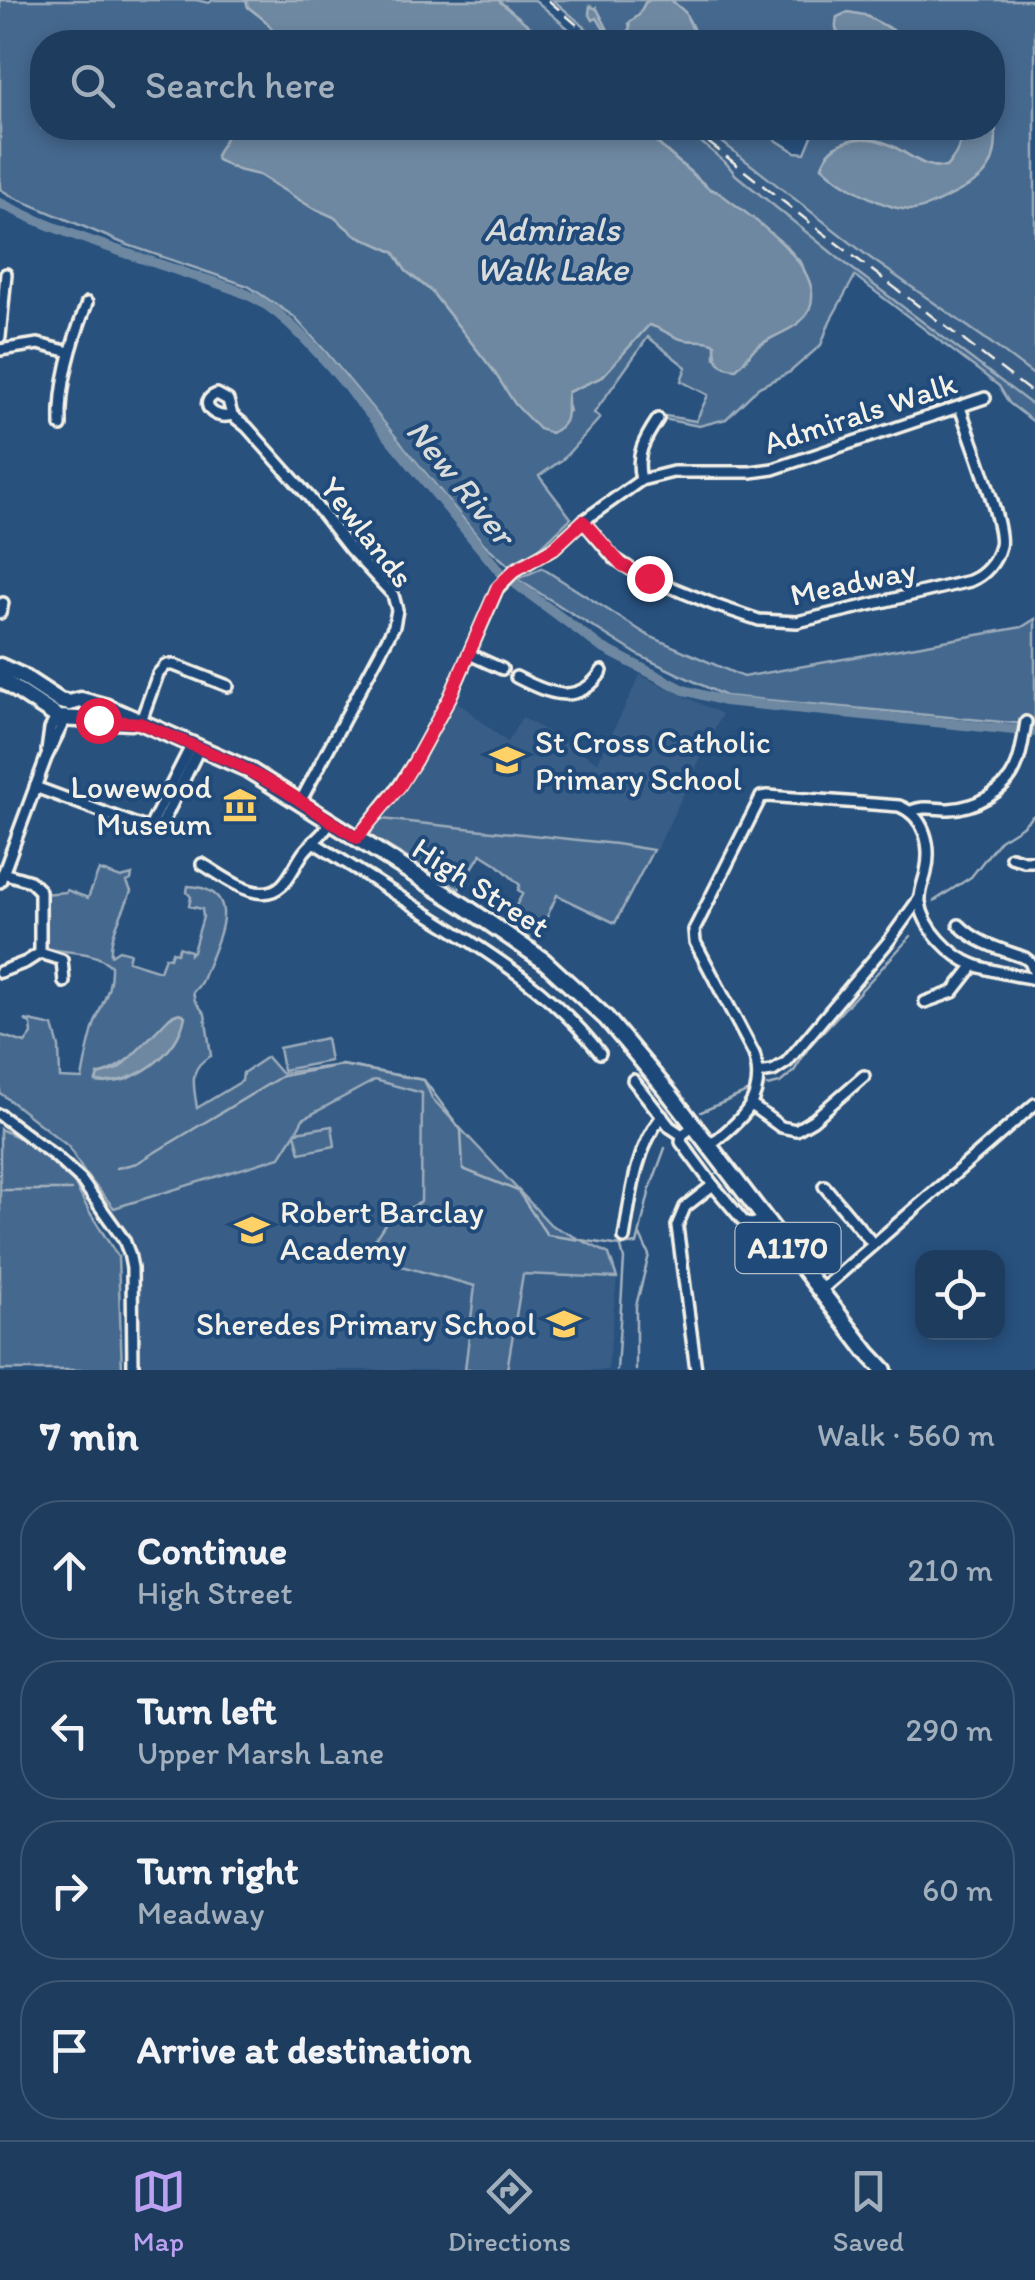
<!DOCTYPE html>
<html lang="en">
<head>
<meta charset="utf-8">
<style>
	body { margin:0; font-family:Itim,sans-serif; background:#2b4867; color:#f1f3f6 }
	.controls { position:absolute; right:30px; bottom:30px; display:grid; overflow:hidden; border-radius:20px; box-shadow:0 5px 15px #0003 }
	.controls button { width:90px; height:90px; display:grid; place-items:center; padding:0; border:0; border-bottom:2px solid #3c5673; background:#1e3d5e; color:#f1f3f6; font:50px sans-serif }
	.stop { position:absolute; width:30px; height:30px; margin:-22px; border:8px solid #e11d48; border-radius:50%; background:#fff }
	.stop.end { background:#e11d48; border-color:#fff; box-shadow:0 2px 10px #0008 }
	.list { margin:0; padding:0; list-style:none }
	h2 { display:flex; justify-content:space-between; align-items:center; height:130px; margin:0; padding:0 40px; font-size:42px }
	h2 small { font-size:32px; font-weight:400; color:#a1aebc }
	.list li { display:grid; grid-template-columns:65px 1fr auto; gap:30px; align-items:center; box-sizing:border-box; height:140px; margin:0 20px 20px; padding:0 20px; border:2px solid #3c5673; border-radius:40px }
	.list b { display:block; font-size:38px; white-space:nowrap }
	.list p { margin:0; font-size:32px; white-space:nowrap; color:#a1aebc }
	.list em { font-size:32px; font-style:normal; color:#a1aebc }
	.icon { flex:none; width:55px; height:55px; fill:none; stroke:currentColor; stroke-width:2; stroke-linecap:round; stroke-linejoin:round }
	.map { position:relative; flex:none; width:1035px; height:1370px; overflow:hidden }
	.search { position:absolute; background:#1e3d5e; box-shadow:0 5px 15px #0003; left:30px; right:30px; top:30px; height:110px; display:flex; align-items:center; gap:25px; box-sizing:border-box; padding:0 35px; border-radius:40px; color:#a1aebc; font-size:38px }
	.sheet { height:770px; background:#1e3d5e }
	nav { display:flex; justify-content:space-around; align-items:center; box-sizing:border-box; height:140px; border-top:2px solid #3c5673; background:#1e3d5e; font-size:28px; color:#a1aebc }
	nav a { display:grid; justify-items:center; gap:5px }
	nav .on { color:#bca0f2 }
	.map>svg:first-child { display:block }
	.built { fill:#375d86 }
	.green { fill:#45688e; stroke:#9cacbb; stroke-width:2.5; fill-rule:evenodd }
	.water { fill:#6e88a2; stroke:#a4b2be; stroke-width:2.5 }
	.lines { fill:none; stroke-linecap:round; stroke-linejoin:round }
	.stream { stroke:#a4b2be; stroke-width:2.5 }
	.canal { stroke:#6e88a2; stroke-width:10 }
	.minor-casing { stroke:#f4f1e8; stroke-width:16 }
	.primary-casing { stroke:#f4f1e8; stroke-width:21 }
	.minor { stroke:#1f4a7a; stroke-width:9 }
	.primary { stroke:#1f4a7a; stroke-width:14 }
	.rail { stroke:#f4f1e8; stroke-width:2.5; stroke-dasharray:15 8; stroke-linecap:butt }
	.route { stroke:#e11d48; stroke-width:12 }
	.labels { text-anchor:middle; stroke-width:8; stroke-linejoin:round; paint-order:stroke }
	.shield { fill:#1f4a7a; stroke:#b4bfc7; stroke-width:2.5 }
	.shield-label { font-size:30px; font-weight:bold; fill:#f4f1e8 }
	.street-label { font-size:32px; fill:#f4f1e8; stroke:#1f4a7a }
	.poi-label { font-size:32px; fill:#f4f1e8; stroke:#1f4a7a; text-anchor:start }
	.water-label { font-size:35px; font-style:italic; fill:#d9dcda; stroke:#1f4a7a }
</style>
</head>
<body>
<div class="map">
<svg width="1035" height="1370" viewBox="0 0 1035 1370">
	<rect width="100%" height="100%" fill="#28517e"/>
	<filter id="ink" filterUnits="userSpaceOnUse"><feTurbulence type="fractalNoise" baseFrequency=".01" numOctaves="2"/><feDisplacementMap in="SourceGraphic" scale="20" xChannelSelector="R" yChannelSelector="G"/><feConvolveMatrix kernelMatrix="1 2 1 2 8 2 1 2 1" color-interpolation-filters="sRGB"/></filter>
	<g filter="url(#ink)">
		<g class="built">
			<path d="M684 128H704L869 257 987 340 1035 376V407L837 257 735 175 726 163Z"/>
			<path d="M640 675 722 714 657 849 557 836 381 819 421 758 453 698 507 742 522 717 598 762Z"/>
			<path d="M375 1080 422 1093 421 1202 383 1222 375 1239 397 1265 475 1285 465 1370H132L136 1245 110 1209 280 1157 303 1119Z"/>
			<path d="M523 1273 617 1278 608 1370H507Z"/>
		</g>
		<g class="green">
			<path d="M0 0H196L209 3 213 0H246L248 7C263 19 273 23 276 42H42V128H231L216 156 238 170 259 174 311 207 334 217 354 234 394 252 406 271 431 291 493 370 516 404 539 429 569 411 566 401 568 392 602 377 649 325 709 340 715 344V358L745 362 752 351 773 337 812 293 802 264 785 245 718 192 710 189 640 128H684L726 163 736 175 837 257 1035 407V423L1009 403 999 386 855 276 830 321 821 345 790 372 759 387 726 419 699 426 663 419 666 416 696 421 708 395 681 381 686 367 648 337 594 413 600 418 563 459 539 476 571 518 538 550 508 565 484 544 326 352 293 316 248 286 125 244 15 198 0 189Z"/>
			<path d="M498 0H535L584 42H548Z"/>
			<path d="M553 0H650L645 3 639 15 629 23 630 28 627 32 610 34 597 9C596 22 607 35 617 42H602Z"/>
			<path d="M671 0H1035V376L987 340 869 257 704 128H757L795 152 805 153 812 136 809 128H959C963 144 957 154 946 167 922 169 909 153 888 144 863 133 831 138 822 166 855 188 874 202 914 210L995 149 992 42H916L864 15 839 35 851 42H692L696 38C692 21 684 11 671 0Z"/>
			<path d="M542 568 649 636 743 677 1022 627 1035 619V725L725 696 640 656 517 579Z"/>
			<path d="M381 819 616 844 653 850 615 923 557 895 535 943 507 922 523 893 518 890 520 885 497 864 481 854 459 889 371 836 372 829Z"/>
			<path d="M99 870 121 878 132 875 131 880 127 882 131 891C124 912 109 935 111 955L119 950 130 953 128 961 160 971 165 957 170 958 172 952 177 953 179 947 190 951V954L193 951 203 917 202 909 189 906 191 897 187 892 188 886C243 889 220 934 208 965 203 976 203 983 193 992L195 1001 205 1014 211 1056C187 1068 194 1086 197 1108L242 1081 243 1073 267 1057 281 1073 342 1065 424 1080 432 1098 551 1225 609 1254 617 1278 523 1274 507 1370H465L475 1286 397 1265 375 1239 388 1219 421 1202 422 1093 375 1080 303 1119 296 1132 332 1126 335 1146 300 1153 295 1133 280 1157 114 1208 84 1172 68 1146 0 1093V1035L25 1043 32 1034 31 1025 25 1020 53 1026 59 1047 60 1078 82 1079C85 1062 88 1046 93 1029 100 1004 112 993 111 966 92 948 66 955 43 947L42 894 66 892 67 890 88 898ZM176 1014H183C183 1042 163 1057 141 1070 137 1073 133 1077 127 1079 120 1082 112 1081 104 1083L96 1080 98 1075C130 1065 148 1040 170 1017Z"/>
			<path d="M326 1038 330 1061 283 1070 279 1048Z"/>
			<path d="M0 1129 28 1142 58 1166 73 1181 89 1211 118 1257 122 1370H0Z"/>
		</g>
		<g class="water">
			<path d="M246 0H498L548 42H276C273 23 263 19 248 7Z"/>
			<path d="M650 0H671L685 12 696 38 692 42H617L611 39 597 18 593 20 589 13 590 6 597 9 610 34 627 32 630 28 629 23 639 15 645 3Z"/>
			<path d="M848 12 864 15 916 42C898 43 849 48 839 34 834 28 836 24 837 17Z"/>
			<path d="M993 107C996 124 999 153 988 169 981 181 962 190 950 196 939 201 926 209 913 210 886 210 841 185 822 166 831 139 863 133 888 144 909 153 922 169 946 167 957 155 963 144 959 128H992Z"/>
			<path d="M231 128H640L709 189 718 192C747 214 829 267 809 310 800 331 767 335 752 351 746 358 743 363 736 369 718 368 715 360 715 344 704 338 693 343 681 339 669 335 661 328 649 325L602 377 568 392C564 410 574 423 551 433L539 429 515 404 493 370 431 291 406 271 394 252 354 234 334 217 311 207 259 175 238 170 217 160 216 156Z"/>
			<path d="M180 1013 185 1016C179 1054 133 1087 96 1082L98 1075 117 1069 124 1064 170 1017Z"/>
		</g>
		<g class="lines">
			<g class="stream">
				<path d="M934 901 971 877 1000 840 1021 827 1035 814"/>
				<path d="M767 1086 780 1083 794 1071 809 1047 911 936"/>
				<path d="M701 1112 747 1092"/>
				<path d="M117 1168 137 1163 282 1076 342 1065 424 1080 461 1130 463 1169 518 1191 547 1235 621 1246 637 1244 650 1189 665 1148"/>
				<path d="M0 1190H71"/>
				<path d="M617 1370 624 1259 621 1247"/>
				<path d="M636 1370V1306L649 1255 640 1235"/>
			</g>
			<path class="canal" d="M0 203C57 232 121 251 182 272 203 279 227 285 248 295 280 309 306 340 330 366L501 573 601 647 684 690 724 701 1035 732"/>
			<g class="minor-casing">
				<g id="minor">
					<path d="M0 337 6 274"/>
					<path d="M0 350 38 344 70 352"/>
					<path d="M232 415C214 421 196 402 217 394L228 400 232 415 247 427 310 498 350 549 393 595 397 610 394 626 300 802"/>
					<path d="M61 426C59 384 72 342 87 303"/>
					<path d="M641 480C635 455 644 440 658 419"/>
					<path d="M583 521 614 558 638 574 715 605 759 620 797 622 970 581C985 575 996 562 1000 546 1005 525 968 432 960 407"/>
					<path d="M0 613 3 603"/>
					<path d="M469 654 502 669"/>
					<path d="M516 677C549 694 579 707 602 671"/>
					<path d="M140 723 158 674 166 665H174L228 686"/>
					<path d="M47 751 50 729 56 717"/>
					<path d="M35 787 143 827 160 828 200 747"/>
					<path d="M910 812C922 805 936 809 949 809 974 808 1005 792 1015 769 1022 755 1023 738 1026 722"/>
					<path d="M150 827 192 744"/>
					<path d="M357 838 399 786 415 761 450 697 497 589 515 570 554 548 583 521 641 480 673 472H751L773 469 985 398"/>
					<path d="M313 842C352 867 392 892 432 917 493 955 555 994 600 1053"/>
					<path d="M1011 857 1024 861H1035"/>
					<path d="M202 864C224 876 259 907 282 885 291 876 296 863 304 852 313 841 324 834 331 822"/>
					<path d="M0 882 46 758 65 719"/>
					<path d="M959 925C978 944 1001 949 1025 958L1030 962 1035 974"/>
					<path d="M40 953 62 960 64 982"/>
					<path d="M0 972 26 962 40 953V891L30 881 3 873"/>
					<path d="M925 1002 953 992 974 965"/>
					<path d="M758 1073 773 1071 787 1062 888 942 919 899"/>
					<path d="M633 1080 670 1127 682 1135"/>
					<path d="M751 1105 781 1127 796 1130 813 1120 864 1076"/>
					<path d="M0 1115 56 1157 81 1180 124 1240 129 1253 132 1268 133 1370"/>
					<path d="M694 1126 682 1135 681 1142 713 1185 745 1223 752 1224 767 1219"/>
					<path d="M710 1145C741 1120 768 1099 754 1054L695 942 694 930 761 797 768 796 899 806C925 816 932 846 926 872 924 882 919 891 920 902 923 928 951 956 974 965 993 972 1015 975 1035 979"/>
					<path d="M824 1186 873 1244"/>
					<path d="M624 1238C631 1196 635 1150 662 1116"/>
					<path d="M820 1291 1035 1104"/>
					<path d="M696 1370 677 1226 685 1207 713 1185"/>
				</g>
			</g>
			<g class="primary-casing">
				<g id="primary">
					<path d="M0 666 22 676 60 701 69 703 81 700 107 707 247 769 466 907 543 960 606 1018 668 1092 868 1353 884 1370"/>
					<path d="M0 679 59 718 131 722"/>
				</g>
			</g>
			<use href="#minor" class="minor"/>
			<use href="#primary" class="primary"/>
			<g class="rail">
				<path d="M548 0 597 42"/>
				<path d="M690 128 822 232 1035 395"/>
			</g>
		</g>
	</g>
	<g class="lines" filter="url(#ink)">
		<path class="route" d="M98 720 140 723 232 762 282 789 357 838 400 786 415 761 450 697 498 586 515 570 554 548 583 521 622 565 649 578"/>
	</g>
	<defs>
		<g id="school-bare" transform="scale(2.7)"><path d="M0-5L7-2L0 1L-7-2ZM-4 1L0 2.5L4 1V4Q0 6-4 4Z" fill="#ffd166" stroke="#1f4a7a" stroke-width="2.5" paint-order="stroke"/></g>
		<g id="museum-bare" transform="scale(2.7)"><path d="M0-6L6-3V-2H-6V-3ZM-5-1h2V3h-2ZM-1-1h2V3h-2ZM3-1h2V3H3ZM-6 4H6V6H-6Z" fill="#ffd166" stroke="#1f4a7a" stroke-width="2.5" paint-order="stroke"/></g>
	</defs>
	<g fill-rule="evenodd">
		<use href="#school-bare" x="507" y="760"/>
		<use href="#museum-bare" x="240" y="805"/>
		<use href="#school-bare" x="252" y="1230"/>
		<use href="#school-bare" x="564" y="1324"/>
	</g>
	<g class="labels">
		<rect class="shield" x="735.5" y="1223" width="105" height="50" rx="8"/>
		<g class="shield-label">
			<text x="788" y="1258">A1170</text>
		</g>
		<g class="street-label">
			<text transform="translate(860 413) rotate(-18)" y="11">Admirals Walk</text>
			<text transform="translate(367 532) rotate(52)" y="11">Yewlands</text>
			<text transform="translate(853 582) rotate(-12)" y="11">Meadway</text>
			<text transform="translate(481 887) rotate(33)" y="11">High Street</text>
		</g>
		<g class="poi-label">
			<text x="535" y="753">St Cross Catholic<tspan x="535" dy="37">Primary School</tspan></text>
			<text x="212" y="798" text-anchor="end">Lowewood<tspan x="212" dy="37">Museum</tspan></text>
			<text x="280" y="1223">Robert Barclay<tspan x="280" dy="37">Academy</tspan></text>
			<text x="536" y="1335" text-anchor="end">Sheredes Primary School</text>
		</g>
		<g class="water-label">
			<text x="552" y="241">Admirals<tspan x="552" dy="40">Walk Lake</tspan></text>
			<text transform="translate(461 482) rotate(51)" y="12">New River</text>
		</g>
	</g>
</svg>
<div class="controls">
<button><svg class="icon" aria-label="locate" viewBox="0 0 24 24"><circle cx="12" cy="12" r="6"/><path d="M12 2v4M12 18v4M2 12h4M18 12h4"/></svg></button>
</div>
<div class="stop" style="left:98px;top:720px"></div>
<div class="stop end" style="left:649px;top:578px"></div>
<div class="search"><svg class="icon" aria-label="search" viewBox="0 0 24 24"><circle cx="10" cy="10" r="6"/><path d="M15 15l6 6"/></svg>Search here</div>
</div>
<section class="sheet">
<h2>7 min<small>Walk · 560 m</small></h2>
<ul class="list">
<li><svg class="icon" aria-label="ahead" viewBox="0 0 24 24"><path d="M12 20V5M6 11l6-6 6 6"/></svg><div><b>Continue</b><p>High Street</p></div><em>210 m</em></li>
<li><svg class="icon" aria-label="left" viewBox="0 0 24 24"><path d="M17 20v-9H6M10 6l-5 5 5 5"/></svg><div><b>Turn left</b><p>Upper Marsh Lane</p></div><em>290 m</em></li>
<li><svg class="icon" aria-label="right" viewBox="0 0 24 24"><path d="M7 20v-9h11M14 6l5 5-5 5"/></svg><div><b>Turn right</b><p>Meadway</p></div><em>60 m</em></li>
<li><svg class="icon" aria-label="arrive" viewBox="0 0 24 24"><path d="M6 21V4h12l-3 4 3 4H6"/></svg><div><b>Arrive at destination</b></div></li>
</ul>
</section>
<nav>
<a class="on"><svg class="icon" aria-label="map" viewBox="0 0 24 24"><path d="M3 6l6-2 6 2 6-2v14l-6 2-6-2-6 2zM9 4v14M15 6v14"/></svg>Map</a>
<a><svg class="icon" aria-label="directions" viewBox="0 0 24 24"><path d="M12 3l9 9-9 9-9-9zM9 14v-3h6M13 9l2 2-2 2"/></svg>Directions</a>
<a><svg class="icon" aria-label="saved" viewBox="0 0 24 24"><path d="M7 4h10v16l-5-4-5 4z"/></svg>Saved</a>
</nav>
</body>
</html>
